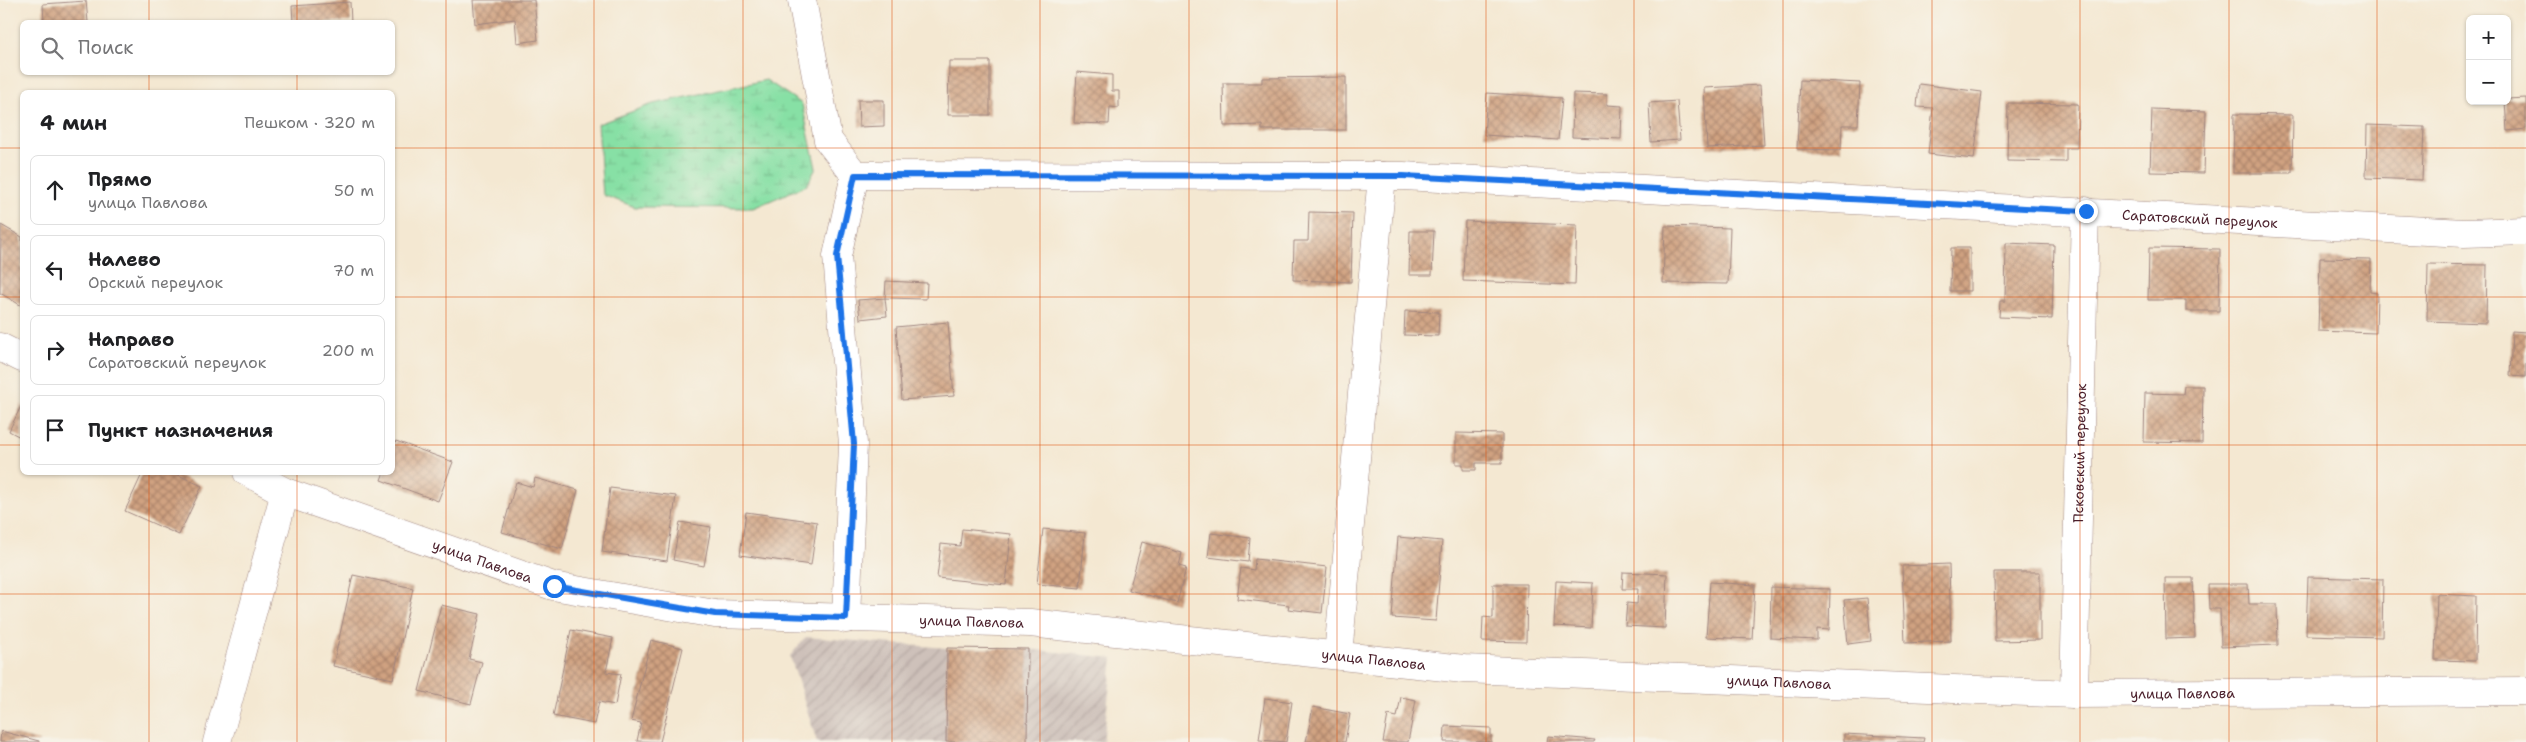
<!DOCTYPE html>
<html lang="ru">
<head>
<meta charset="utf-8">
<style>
	body { margin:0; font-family:"Shantell Sans",sans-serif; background:#f2f2f2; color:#202124 }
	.controls { position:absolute; right:15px; top:15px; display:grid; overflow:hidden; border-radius:8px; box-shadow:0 1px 4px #0004 }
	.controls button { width:45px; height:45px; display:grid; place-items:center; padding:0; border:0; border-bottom:1px solid #e0e0e0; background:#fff; color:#202124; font:25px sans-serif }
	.stop { position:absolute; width:15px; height:15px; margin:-11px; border:4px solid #1a73e8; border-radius:50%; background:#fff }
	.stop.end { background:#1a73e8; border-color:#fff; box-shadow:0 1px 5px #0008 }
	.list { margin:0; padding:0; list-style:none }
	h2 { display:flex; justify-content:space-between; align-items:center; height:65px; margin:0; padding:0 20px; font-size:21px }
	h2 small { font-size:16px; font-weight:400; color:#757577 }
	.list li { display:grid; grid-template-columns:32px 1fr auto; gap:15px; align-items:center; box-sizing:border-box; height:70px; margin:0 10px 10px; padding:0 10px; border:1px solid #e0e0e0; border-radius:8px }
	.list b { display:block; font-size:19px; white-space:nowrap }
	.list p { margin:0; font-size:16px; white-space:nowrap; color:#757577 }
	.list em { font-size:16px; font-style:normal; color:#757577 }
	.icon { flex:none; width:28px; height:28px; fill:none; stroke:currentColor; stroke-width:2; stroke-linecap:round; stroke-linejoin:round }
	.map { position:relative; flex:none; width:2526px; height:742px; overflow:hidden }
	.search { position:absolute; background:#fff; box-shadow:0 1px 4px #0004; left:20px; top:20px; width:375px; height:55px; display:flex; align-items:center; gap:12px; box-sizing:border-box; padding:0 18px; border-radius:8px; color:#757577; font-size:19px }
	.panel { position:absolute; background:#fff; box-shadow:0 1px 4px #0004; left:20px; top:90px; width:375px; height:385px; border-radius:8px }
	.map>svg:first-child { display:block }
	.industrial { fill:url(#industrial-furrows) }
	.wetland { fill:url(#wetland-marsh); stroke:#688068 }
	.building { fill:url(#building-cross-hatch) }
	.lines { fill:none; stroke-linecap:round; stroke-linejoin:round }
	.minor-casing { stroke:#9f847e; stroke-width:29 }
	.minor { stroke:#fff; stroke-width:28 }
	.route { stroke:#1a73e8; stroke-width:6 }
	.grid { fill:none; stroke:#e0560e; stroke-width:1; stroke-opacity:0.55 }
	.labels { text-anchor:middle; stroke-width:5; stroke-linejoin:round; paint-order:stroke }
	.street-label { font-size:14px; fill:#4a1f2b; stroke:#f7f3e8 }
</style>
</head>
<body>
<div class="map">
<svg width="2526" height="742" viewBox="0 0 2526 742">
	<defs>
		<pattern id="industrial-furrows" width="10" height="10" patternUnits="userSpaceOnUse" patternTransform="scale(1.25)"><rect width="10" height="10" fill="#cec1ba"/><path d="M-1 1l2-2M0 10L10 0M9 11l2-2" fill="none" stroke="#b2a5a0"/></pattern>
		<pattern id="wetland-marsh" width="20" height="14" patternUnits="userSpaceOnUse" patternTransform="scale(1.25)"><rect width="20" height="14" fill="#87e0a5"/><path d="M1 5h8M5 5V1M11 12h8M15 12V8" fill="none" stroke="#76c08e"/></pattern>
		<pattern id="building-cross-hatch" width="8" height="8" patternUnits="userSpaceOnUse" patternTransform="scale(1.25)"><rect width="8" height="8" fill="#d0a281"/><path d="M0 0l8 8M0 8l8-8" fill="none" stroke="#ab836a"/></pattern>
	</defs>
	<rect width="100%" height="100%" fill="#f7f3e8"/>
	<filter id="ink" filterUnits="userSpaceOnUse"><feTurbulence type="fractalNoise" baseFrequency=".02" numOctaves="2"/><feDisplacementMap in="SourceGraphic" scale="10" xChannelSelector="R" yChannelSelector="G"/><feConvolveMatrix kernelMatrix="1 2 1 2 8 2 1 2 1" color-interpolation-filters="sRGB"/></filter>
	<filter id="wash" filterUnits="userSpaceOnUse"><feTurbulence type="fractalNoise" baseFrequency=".0096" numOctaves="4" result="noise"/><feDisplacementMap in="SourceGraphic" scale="20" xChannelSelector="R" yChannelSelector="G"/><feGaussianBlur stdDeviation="1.12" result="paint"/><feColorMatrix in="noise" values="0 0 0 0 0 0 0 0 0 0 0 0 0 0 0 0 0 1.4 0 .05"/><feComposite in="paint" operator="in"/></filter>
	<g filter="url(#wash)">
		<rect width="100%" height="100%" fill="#f4e8d2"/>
		<path class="industrial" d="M806 637 947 648 1028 649 1113 658 1103 742H817L790 656Z"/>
		<path class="wetland" d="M766 80 802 104 816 168 807 185 753 208 635 207 603 195 598 124 653 104Z"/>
		<g id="blocks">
			<g class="building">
				<path d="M473 0H534L538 40 517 43 515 19 475 24Z"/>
				<path d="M86 1 88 22H44L43 4Z"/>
				<path d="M350 2 351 22H293L292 6Z"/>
				<path d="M949 61H990V115H948Z"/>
				<path d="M1077 72 1112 75V91H1119V108L1110 107 1109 124 1074 123Z"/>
				<path d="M1346 77V130H1262V125L1224 126 1223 83H1262V78Z"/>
				<path d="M1800 80 1860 83 1858 125H1842L1841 150 1797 149Z"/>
				<path d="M1919 84 1982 92 1974 159 1928 154 1933 108 1917 107Z"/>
				<path d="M1760 85 1764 145 1707 148 1704 88Z"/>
				<path d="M1487 93 1562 98 1558 140 1484 135Z"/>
				<path d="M1573 93 1607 94V105L1622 106 1621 139 1572 137Z"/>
				<path d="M2526 98V129L2507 131 2505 101 2507 99Z"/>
				<path d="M858 100H884V126L859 127Z"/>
				<path d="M1677 101 1680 140 1651 142 1649 103Z"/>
				<path d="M2008 103 2078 104 2077 148H2066V162L2007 161Z"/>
				<path d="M2152 109 2206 111 2204 173 2150 172Z"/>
				<path d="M2234 114 2293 115 2292 173H2233Z"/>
				<path d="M2367 125 2424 127 2422 180 2366 178Z"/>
				<path d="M1309 212 1353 213 1351 282 1293 280 1294 241H1308Z"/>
				<path d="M1465 221 1577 225 1575 285 1463 281Z"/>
				<path d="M1 225 22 237V306L0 293Z"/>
				<path d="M1665 226 1730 228 1728 284 1663 283Z"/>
				<path d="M1410 231H1434L1432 275H1409Z"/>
				<path d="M2006 243 2054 245 2052 319 1999 317 2000 301H2005Z"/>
				<path d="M1951 248H1970V291H1950Z"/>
				<path d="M2149 248 2220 249 2219 311H2186V300H2148Z"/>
				<path d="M2320 258 2371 259 2370 292 2377 293 2376 333 2318 331Z"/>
				<path d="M2428 264 2487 265 2486 323 2427 321Z"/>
				<path d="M886 281 927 283 926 299 885 298 887 316 860 319 858 300 885 298Z"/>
				<path d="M1405 311 1439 312 1438 336 1404 335Z"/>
				<path d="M948 322 954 396 902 400 896 327Z"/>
				<path d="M2512 331 2526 332V377L2510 376Z"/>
				<path d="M2184 386H2203L2202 443 2144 442 2145 393 2183 394Z"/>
				<path d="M22 404V438L9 431Z"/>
				<path d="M1456 433 1502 434V463H1476V470H1463V464H1456Z"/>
				<path d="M396 441 453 462 438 501 381 480 384 472H392V451Z"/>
				<path d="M143 472H172L202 486 179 535 125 511Z"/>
				<path d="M535 478 578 490 562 549 502 532 516 482 533 487Z"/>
				<path d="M610 488 676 496 667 561 602 552Z"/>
				<path d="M746 512 817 522 811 565 740 555Z"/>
				<path d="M680 522 711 527 704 566 673 560Z"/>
				<path d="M962 529 1011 534 1006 585 937 578 941 544 960 546Z"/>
				<path d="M1043 529 1085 533 1080 588 1037 584Z"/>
				<path d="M1211 533 1250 538 1248 562 1208 557Z"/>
				<path d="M1398 537 1442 541 1436 621 1392 618Z"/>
				<path d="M1142 542 1182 553 1179 566 1186 568 1177 603 1129 590Z"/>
				<path d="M1255 559 1327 567 1322 613 1288 609 1289 605 1237 599 1241 568 1254 570Z"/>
				<path d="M1949 564 1951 641 1905 643 1902 566Z"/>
				<path d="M1623 572 1667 574 1665 628 1625 626 1627 603 1637 604 1638 589H1622Z"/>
				<path d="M1994 572H2040V640L1995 641Z"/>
				<path d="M353 575 413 588 393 679 333 666Z"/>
				<path d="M2308 577 2383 579 2382 637 2306 635Z"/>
				<path d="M2165 578H2193L2195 638 2166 639Z"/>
				<path d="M1556 581 1593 583 1591 628 1554 626Z"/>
				<path d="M1710 582 1755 585 1752 639 1706 637Z"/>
				<path d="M1493 584H1527L1526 642 1482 641 1483 617 1493 618Z"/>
				<path d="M2208 584H2248L2249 604H2277L2278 645 2221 647 2220 609H2209Z"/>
				<path d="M1771 587 1830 589 1829 630 1817 629V640L1770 638Z"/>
				<path d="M2437 594 2476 596 2475 661 2435 660Z"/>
				<path d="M1867 598 1871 641 1848 644 1844 600Z"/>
				<path d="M441 605 480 614 469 659 482 662 471 704 419 691Z"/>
				<path d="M571 630 613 638 606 672 621 674 615 705 599 702 594 724 553 716Z"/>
				<path d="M651 640 683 648 660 742 637 741 641 723 631 721Z"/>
				<path d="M947 648 1028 649 1027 742H946Z"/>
				<path d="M1401 697 1416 700 1408 742H1383L1388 715 1397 717Z"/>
				<path d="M1265 698 1292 702 1286 742 1259 740Z"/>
				<path d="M1313 707 1350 714 1345 742H1306Z"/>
				<path d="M1445 726 1491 728V742H1444Z"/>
				<path d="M1 731 39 741V742H0Z"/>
				<path d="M1844 734 1924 738 1923 742H1844Z"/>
				<path d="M1548 736 1595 740 1594 742H1547Z"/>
			</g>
		</g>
	</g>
	<g filter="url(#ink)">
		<use href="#blocks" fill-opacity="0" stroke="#9f847e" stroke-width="1"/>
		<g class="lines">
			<g class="minor-casing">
				<g id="minor">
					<path d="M802 0 828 140 855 175 837 256 853 444 846 619"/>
					<path id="s1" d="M855 175 1403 176 2464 233 2526 231"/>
					<path d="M0 347 22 358"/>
					<path id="s2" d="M247 472 285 492 553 586 715 614 1030 623 1464 669 2074 694 2526 691"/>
					<path d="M1338 655 1382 176"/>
					<path id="s3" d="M2074 694 2085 211"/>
					<path d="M217 742 285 492"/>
				</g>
			</g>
			<use href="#minor" class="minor"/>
		</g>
	</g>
	<g class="lines" filter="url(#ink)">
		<path class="route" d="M554 586 715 614 846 618 854 444 837 256 855 175 1403 176 2086 211"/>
	</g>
	<path class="grid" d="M149 0V22M297 0V22M446 0V742M594 0V742M743 0V742M892 0V742M1040 0V742M1189 0V742M1337 0V742M1486 0V742M1634 0V742M1783 0V742M1932 0V742M2080 0V742M2229 0V742M2377 0V742M149 72V92M297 72V92M0 148H22M392 148H2526M0 297H22M392 297H2526M0 445H22M392 445H2526M149 472V742M297 472V742M0 594H2526"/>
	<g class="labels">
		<g class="street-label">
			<text dy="5" stroke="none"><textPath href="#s1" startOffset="1346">Саратовский переулок</textPath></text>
			<text dy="5" stroke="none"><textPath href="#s3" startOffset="241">Псковский переулок</textPath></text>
			<text dy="5" stroke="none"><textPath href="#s2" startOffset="252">улица Павлова</textPath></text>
			<text dy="5" stroke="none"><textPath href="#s2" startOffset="748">улица Павлова</textPath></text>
			<text dy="5" stroke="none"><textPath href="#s2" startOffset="1152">улица Павлова</textPath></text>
			<text dy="5" stroke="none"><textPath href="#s2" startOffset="1558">улица Павлова</textPath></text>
			<text dy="5" stroke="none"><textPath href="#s2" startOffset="1962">улица Павлова</textPath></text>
		</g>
	</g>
</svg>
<div class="controls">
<button>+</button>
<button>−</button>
</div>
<div class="stop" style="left:554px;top:586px"></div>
<div class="stop end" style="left:2086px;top:211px"></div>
<div class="search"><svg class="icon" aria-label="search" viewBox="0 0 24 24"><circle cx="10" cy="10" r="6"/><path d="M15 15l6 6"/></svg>Поиск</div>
<section class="panel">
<h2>4 мин<small>Пешком · 320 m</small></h2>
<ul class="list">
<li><svg class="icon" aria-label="ahead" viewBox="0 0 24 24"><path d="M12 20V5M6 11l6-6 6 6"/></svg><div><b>Прямо</b><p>улица Павлова</p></div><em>50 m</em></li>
<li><svg class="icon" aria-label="left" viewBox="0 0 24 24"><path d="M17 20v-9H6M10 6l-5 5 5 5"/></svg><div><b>Налево</b><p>Орский переулок</p></div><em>70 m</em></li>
<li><svg class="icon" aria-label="right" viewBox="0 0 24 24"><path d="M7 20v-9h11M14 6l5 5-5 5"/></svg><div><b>Направо</b><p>Саратовский переулок</p></div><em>200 m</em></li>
<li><svg class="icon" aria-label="arrive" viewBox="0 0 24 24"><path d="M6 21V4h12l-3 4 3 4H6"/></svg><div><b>Пункт назначения</b></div></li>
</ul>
</section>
</div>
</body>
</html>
